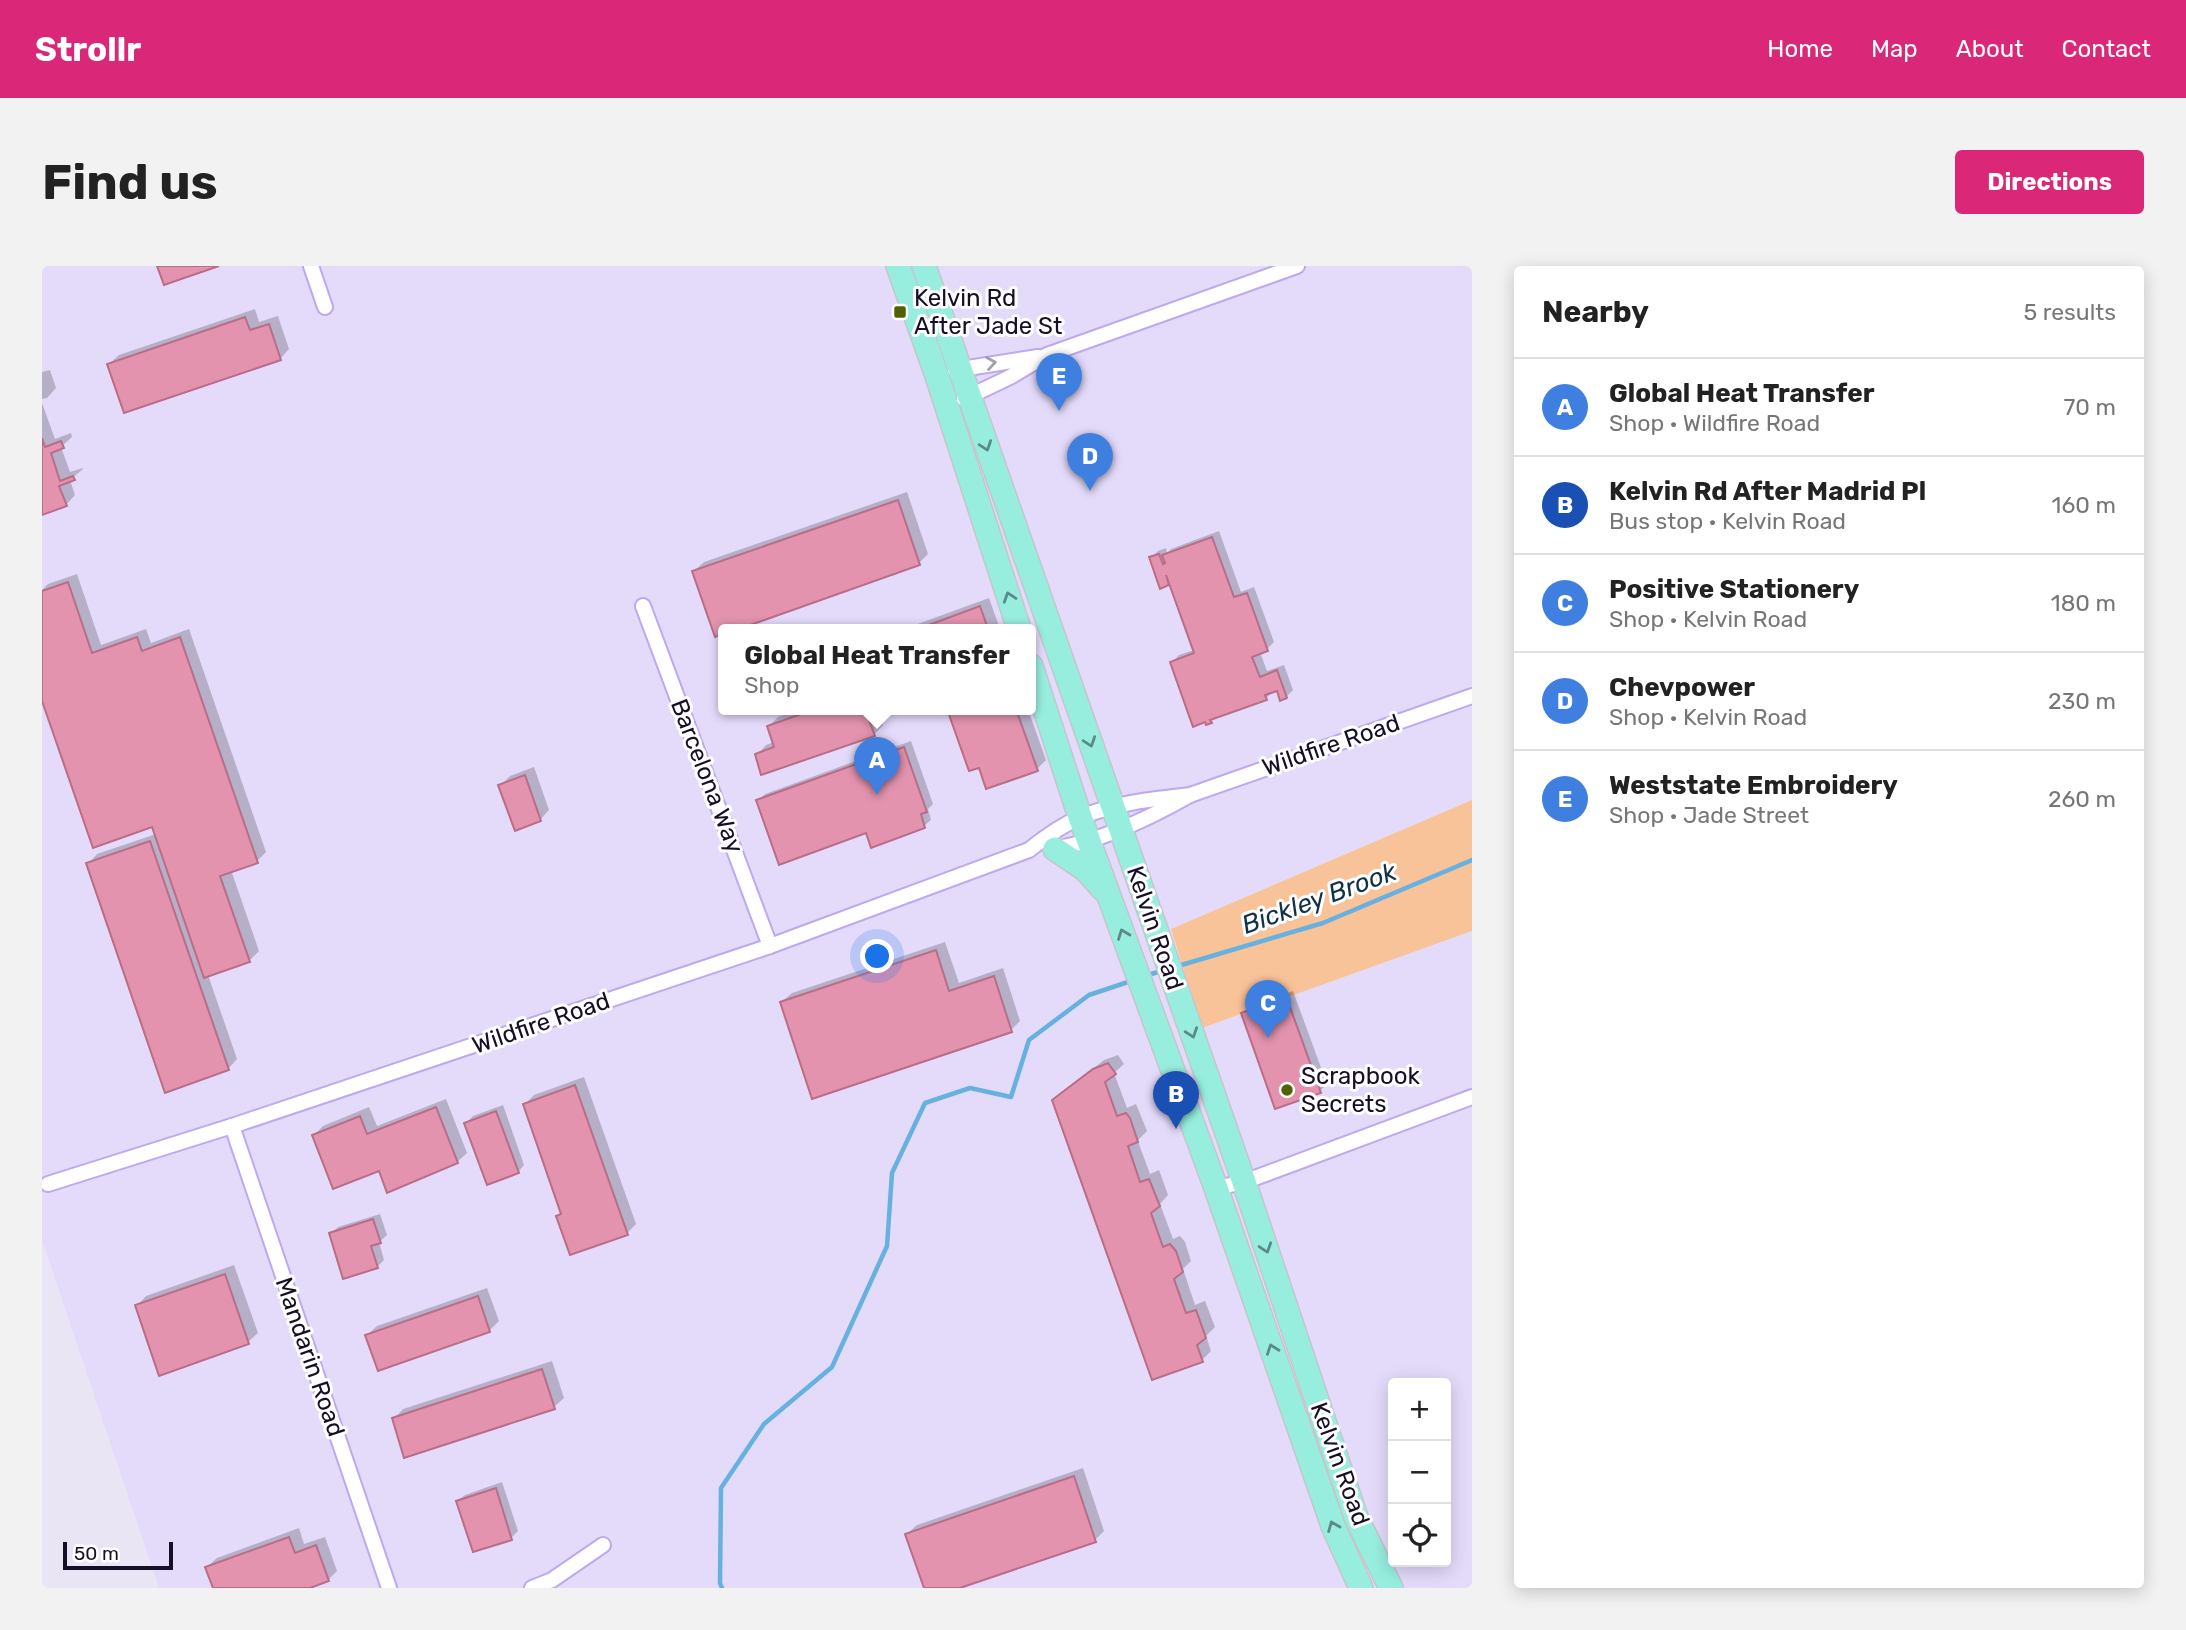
<!DOCTYPE html>
<html lang="en">
<head>
<meta charset="utf-8">
<style>
	body { margin:0; font-family:Rubik,sans-serif; background:#f2f2f2; color:#222 }
	.controls { position:absolute; right:21px; bottom:21px; display:grid; overflow:hidden; border-radius:7px; box-shadow:0 4px 18px #0003 }
	.controls button { width:63px; height:63px; display:grid; place-items:center; padding:0; border:0; border-bottom:2px solid #e0e0e0; background:#fff; color:#222; font:35px sans-serif }
	.scale { position:absolute; left:21px; bottom:18px; width:110px; box-sizing:border-box; padding-left:7px; border:4px solid #170e27; border-top:0; font-size:19px; line-height:24px; white-space:nowrap; color:#170e27; -webkit-text-stroke:5px #fff; paint-order:stroke }
	.you { position:absolute; left:836px; top:691px; width:24px; height:24px; margin:-18px; border:5px solid #fff; border-radius:50%; background:#1a73e8; box-shadow:0 0 0 10px #1a73e833 }
	.badge { display:grid; place-items:center; width:46px; height:46px; border-radius:50%; background:#db2777; color:#fff; font-size:23px; font-weight:700 }
	.pin { position:absolute; translate:-50% -58px; filter:drop-shadow(0 2px 4px #0008) }
	.pin::after { content:''; position:absolute; top:37px; width:24px; height:21px; background:inherit; clip-path:polygon(0 0,100% 0,50% 100%) }
	.popup { position:absolute; left:676px; top:358px; width:318px; height:91px; box-sizing:border-box; display:grid; place-content:center; border-radius:7px; background:#fff; filter:drop-shadow(0 2px 5px #0005); font-size:23px; white-space:nowrap; color:#767676 }
	.popup b { font-size:26px; color:#222 }
	.popup::after { content:''; position:absolute; left:50%; top:100%; margin-left:-14px; border:14px solid transparent; border-top-color:#fff }
	.list { margin:0; padding:0; list-style:none }
	h2 { display:flex; justify-content:space-between; align-items:center; height:91px; margin:0; padding:0 28px; font-size:30px }
	h2 small { font-size:23px; font-weight:400; color:#767676 }
	.list li { display:grid; grid-template-columns:46px 1fr auto; gap:21px; align-items:center; box-sizing:border-box; height:98px; padding:0 28px; border-top:2px solid #e0e0e0 }
	.list b { display:block; font-size:26px; white-space:nowrap }
	.list p { margin:0; font-size:23px; white-space:nowrap; color:#767676 }
	.list em { font-size:23px; font-style:normal; color:#767676 }
	.icon { flex:none; width:38px; height:38px; fill:none; stroke:currentColor; stroke-width:2; stroke-linecap:round; stroke-linejoin:round }
	.map { position:relative; flex:none; width:1430px; height:1322px; overflow:hidden; border-radius:7px }
	header { display:flex; align-items:center; gap:42px; box-sizing:border-box; height:98px; padding:0 35px; background:#db2777; color:#fff }
	header strong { font-size:33px }
	nav { display:flex; gap:38px; margin-inline-start:auto; font-size:24px }
	.intro { display:flex; align-items:center; justify-content:space-between; box-sizing:border-box; height:168px; padding:0 42px }
	h1 { margin:0; font-size:49px }
	.button { padding:18px 32px; border-radius:7px; background:#db2777; color:#fff; font-size:24px; font-weight:700 }
	main { display:flex; gap:42px; padding:0 42px }
	aside { flex:1; background:#fff; border-radius:7px; box-shadow:0 4px 18px #0003 }
	.map>svg:first-child { display:block }
	.built { fill:#e4dbfb; fill-rule:evenodd }
	.green { fill:#f9c39a }
	.shadow { fill:#0003 }
	.lines { fill:none; stroke-linecap:round; stroke-linejoin:round }
	.stream { stroke:#66b1e0; stroke-width:4.5 }
	.building { fill:#e393ae; stroke:#b96d87; stroke-width:2 }
	.street-casing { stroke:#bea8ef; stroke-width:18 }
	.primary-casing { stroke:#c7c5cb; stroke-width:26 }
	.street { stroke:#fff; stroke-width:14 }
	.primary { stroke:#97eedf; stroke-width:23 }
	.oneway { stroke:#a29fa9 }
	.oneway2 { stroke:#5d898c }
	.poi-dot { fill:#546103; stroke:#fff; stroke-width:2.5 }
	.labels { text-anchor:middle; stroke-width:6; stroke-linejoin:round; paint-order:stroke }
	.poi-label { font-size:24px; fill:#170e27; stroke:#fff; text-anchor:start }
	.street-label { font-size:24px; fill:#170e27; stroke:#fff }
	.water-label { font-size:26px; font-style:italic; fill:#103246; stroke:#fff }
</style>
</head>
<body>
<header>
<strong>Strollr</strong>
<nav><a>Home</a><a>Map</a><a>About</a><a>Contact</a></nav>
</header>
<div class="intro"><h1>Find us</h1><a class="button">Directions</a></div>
<main>
<div class="map">
<svg width="1430" height="1322" viewBox="0 0 1430 1322">
	<rect width="100%" height="100%" fill="#e9e5f4"/>
	<path class="built" d="M0 0H1430V534L1129 663 1160 762 1430 665V1322H117L0 974ZM681 363H989V443H681ZM1351 1117H1404V1296H1351Z"/>
	<path class="green" d="M1430 534V665L1160 762 1129 663Z"/>
	<g class="shadow">
		<path d="M213 43 217 56 236 50 247 83 238 93 67 98 77 89Z"/>
		<path d="M8 104 14 122 5 132 0 133V106Z"/>
		<path d="M0 137 13 173 29 167 30 171 19 181 28 206 41 202V203L28 214 33 229 24 239 0 247Z"/>
		<path d="M865 226 886 288 877 297 681 363V366L652 305 662 296Z"/>
		<path d="M1177 265 1199 326 1212 321 1232 376 1225 383 1218 386 1225 405 1242 399 1251 424 1244 431 1236 422 1224 432 1174 450 1169 456 1130 396 1137 389 1152 384 1129 317 1119 320 1109 292 1116 285 1124 282 1125 287 1129 283Z"/>
		<path d="M35 308 59 379 104 363 109 377 147 363 224 586 215 595 189 604 217 685 207 695 166 709 195 793 186 803 46 598 55 588 114 568 111 559 0 430V324L6 318Z"/>
		<path d="M947 332 958 363H862Z"/>
		<path d="M806 358 808 363H793Z"/>
		<path d="M759 443H836L841 459 832 469 715 489 724 479 732 476 727 460 736 451Z"/>
		<path d="M907 443H986L1004 494 995 503 938 500Z"/>
		<path d="M869 475 891 538 886 543 889 554 882 560 825 565 716 535 723 528Z"/>
		<path d="M492 501 507 544 498 554 458 520 468 510Z"/>
		<path d="M903 676 917 717 961 702 978 755 969 764 740 736 750 727Z"/>
		<path d="M1251 725 1285 818 1278 825 1201 747 1208 741Z"/>
		<path d="M1076 789 1082 798 1072 807 1085 842 1094 838 1105 865 1096 874 1098 881 1108 908 1117 904 1126 929 1118 938 1131 973 1138 970 1143 976 1149 995 1141 1003 1153 1039 1163 1035 1173 1061 1164 1070 1169 1085 1160 1094 1012 834 1062 794Z"/>
		<path d="M542 811 594 958 585 967 516 951 521 946 483 838 492 829Z"/>
		<path d="M404 833 425 887 415 896 272 869 281 860 327 841 335 860Z"/>
		<path d="M461 839 482 899 476 906 424 857 431 850Z"/>
		<path d="M338 948 345 969 337 976 342 994 335 1001 289 968 296 961Z"/>
		<path d="M192 999 216 1067 206 1076 95 1040 104 1030Z"/>
		<path d="M445 1022 457 1055 447 1065 325 1069 335 1060Z"/>
		<path d="M510 1095 522 1132 512 1141 352 1153 361 1143Z"/>
		<path d="M1041 1202 1062 1265 1053 1274 913 1322H883L865 1268 875 1259Z"/>
		<path d="M460 1216 476 1265 469 1272 416 1235 423 1229Z"/>
		<path d="M257 1262 262 1278 283 1271 295 1305 286 1314 263 1322H173L165 1301 175 1292Z"/>
	</g>
	<g class="lines">
		<g class="stream">
			<path d="M1136 700 1281 657 1430 594"/>
			<path d="M1103 710 1119 705"/>
			<path d="M680 1322 678 1317 679 1222 722 1158 790 1101 845 980 850 907 883 837 928 822 969 831 987 774 1047 729 1092 714"/>
		</g>
	</g>
	<g class="building">
		<path d="M115 0H177L122 19Z"/>
		<path d="M203 51 208 64 227 58 239 94 82 147 65 98Z"/>
		<path d="M0 172 3 181 19 175 22 182 9 187 18 215 31 210 33 214 17 220 25 240 0 249Z"/>
		<path d="M856 234 878 299 697 363H681V368L673 371 650 305Z"/>
		<path d="M1170 271 1192 331 1205 327 1226 385 1210 391 1218 411 1235 404 1245 432 1238 435 1235 425 1223 429 1225 434 1168 454 1170 457 1164 459 1163 456 1151 461 1128 396 1152 387 1124 309 1127 319 1118 323 1107 291 1117 288 1121 298 1123 297 1120 289Z"/>
		<path d="M26 316 50 387 95 371 100 385 138 371 216 597 178 610 208 696 162 712 110 561 51 582 0 435V325Z"/>
		<path d="M938 340 946 363H876Z"/>
		<path d="M773 443H823L833 470 719 509 713 488 732 481 725 460Z"/>
		<path d="M905 443H974L996 505 944 523 937 502 927 505Z"/>
		<path d="M862 481 885 546 879 548 883 562 829 582 824 567 737 599 714 534Z"/>
		<path d="M483 509 499 555 473 565 456 519Z"/>
		<path d="M108 575 187 804 123 827 44 597Z"/>
		<path d="M894 684 907 725 952 710 970 766 770 833 738 736Z"/>
		<path d="M1244 730 1279 827 1233 843 1199 747Z"/>
		<path d="M1066 797 1074 808 1063 816 1075 850 1084 847 1088 852 1096 876 1086 880 1098 916 1107 913 1118 940 1109 947 1121 981 1128 978 1134 985 1141 1006 1132 1013 1144 1047 1154 1044 1164 1072 1155 1079 1161 1096 1110 1114 1010 834 1051 803Z"/>
		<path d="M533 819 586 969 528 989 514 950 519 948 481 838Z"/>
		<path d="M394 841 416 897 345 927 337 905 291 923 270 869 318 850 325 868Z"/>
		<path d="M454 845 477 907 445 919 422 857Z"/>
		<path d="M331 953 339 977 329 980 336 1002 301 1013 287 967Z"/>
		<path d="M183 1008 207 1078 117 1110 93 1039Z"/>
		<path d="M436 1030 448 1066 336 1105 323 1069Z"/>
		<path d="M500 1103 513 1143 362 1192 350 1152Z"/>
		<path d="M1032 1210 1054 1276 918 1322H882L863 1268Z"/>
		<path d="M454 1222 470 1274 431 1286 414 1235Z"/>
		<path d="M247 1271 253 1287 274 1279 287 1315 268 1322H171L163 1301Z"/>
	</g>
	<g class="lines">
		<g class="street-casing">
			<g id="street">
				<path d="M269 0 283 41"/>
				<path d="M913 104 996 91"/>
				<path d="M922 133 968 111 1005 89 1255 0"/>
				<path d="M601 340 728 680"/>
				<path d="M1010 583C1058 576 1106 553 1148 529L1430 430"/>
				<path d="M190 860 347 1322"/>
				<path d="M6 918 190 860 728 680 987 584C1003 571 1020 559 1039 551 1073 537 1111 533 1148 529"/>
				<path d="M1174 922 1202 916 1430 831"/>
				<path d="M490 1322 510 1314 561 1279"/>
			</g>
		</g>
		<g class="primary-casing">
			<g id="primary">
				<path d="M856 0 895 110 977 363"/>
				<path d="M882 0 1202 916 1314 1251 1349 1322"/>
				<path d="M989 400 1038 551 1174 922 1291 1260 1319 1322"/>
				<path d="M1013 583 1044 604 1061 623"/>
			</g>
		</g>
		<use href="#street" class="street"/>
		<use href="#primary" class="primary"/>
	</g>
	<defs><path id="oneway-chevron" d="M-2-3.5L2.5 0L-2 3.5" fill="none" stroke-width="1.6" stroke-linecap="round" stroke-linejoin="round" transform="scale(1.75)"/></defs>
	<use class="oneway" href="#oneway-chevron" transform="translate(949 97) rotate(-9)"/>
	<g class="oneway2">
		<use href="#oneway-chevron" transform="translate(944 180) rotate(71)"/>
		<use href="#oneway-chevron" transform="translate(967 331) rotate(-108)"/>
		<use href="#oneway-chevron" transform="translate(1048 476) rotate(71)"/>
		<use href="#oneway-chevron" transform="translate(1081 668) rotate(-111)"/>
		<use href="#oneway-chevron" transform="translate(1150 767) rotate(71)"/>
		<use href="#oneway-chevron" transform="translate(1224 982) rotate(72)"/>
		<use href="#oneway-chevron" transform="translate(1230 1083) rotate(-110)"/>
		<use href="#oneway-chevron" transform="translate(1291 1260) rotate(-112)"/>
	</g>
	<g class="poi-dot">
		<rect x="851" y="39" width="14" height="14" rx="3.5"/>
		<circle cx="1245" cy="824" r="7"/>
	</g>
	<g class="labels">
		<g class="poi-label">
			<text x="872" y="40">Kelvin Rd<tspan x="872" dy="28">After Jade St</tspan></text>
			<text x="1259" y="818">Scrapbook<tspan x="1259" dy="28">Secrets</tspan></text>
		</g>
		<g class="street-label">
			<text transform="translate(1289 479) rotate(-19)" y="8">Wildfire Road</text>
			<text transform="translate(665 510) rotate(69)" y="8">Barcelona Way</text>
			<text transform="translate(1113 662) rotate(71)" y="8">Kelvin Road</text>
			<text transform="translate(499 757) rotate(-19)" y="8">Wildfire Road</text>
			<text transform="translate(268 1091) rotate(71)" y="8">Mandarin Road</text>
			<text transform="translate(1298 1198) rotate(70)" y="8">Kelvin Road</text>
		</g>
		<g class="water-label">
			<text transform="translate(1277 632) rotate(-20)" y="9">Bickley Brook</text>
		</g>
	</g>
</svg>
<div class="controls">
<button>+</button>
<button>−</button>
<button><svg class="icon" aria-label="locate" viewBox="0 0 24 24"><circle cx="12" cy="12" r="6"/><path d="M12 2v4M12 18v4M2 12h4M18 12h4"/></svg></button>
</div>
<div class="scale">50 m</div>
<div class="you"></div>
<div class="pin badge" style="left:835px;top:529px;background:#3f7fe0">A</div>
<div class="popup"><b>Global Heat Transfer</b>Shop</div>
<div class="pin badge" style="left:1134px;top:863px;background:#1a4fb4">B</div>
<div class="pin badge" style="left:1226px;top:772px;background:#3f7fe0">C</div>
<div class="pin badge" style="left:1048px;top:225px;background:#3f7fe0">D</div>
<div class="pin badge" style="left:1017px;top:145px;background:#3f7fe0">E</div>
</div>
<aside>
<h2>Nearby<small>5 results</small></h2>
<ul class="list">
<li><span class="badge" style="background:#3f7fe0">A</span><div><b>Global Heat Transfer</b><p>Shop · Wildfire Road</p></div><em>70 m</em></li>
<li><span class="badge" style="background:#1a4fb4">B</span><div><b>Kelvin Rd After Madrid Pl</b><p>Bus stop · Kelvin Road</p></div><em>160 m</em></li>
<li><span class="badge" style="background:#3f7fe0">C</span><div><b>Positive Stationery</b><p>Shop · Kelvin Road</p></div><em>180 m</em></li>
<li><span class="badge" style="background:#3f7fe0">D</span><div><b>Chevpower</b><p>Shop · Kelvin Road</p></div><em>230 m</em></li>
<li><span class="badge" style="background:#3f7fe0">E</span><div><b>Weststate Embroidery</b><p>Shop · Jade Street</p></div><em>260 m</em></li>
</ul>
</aside>
</main>
</body>
</html>
